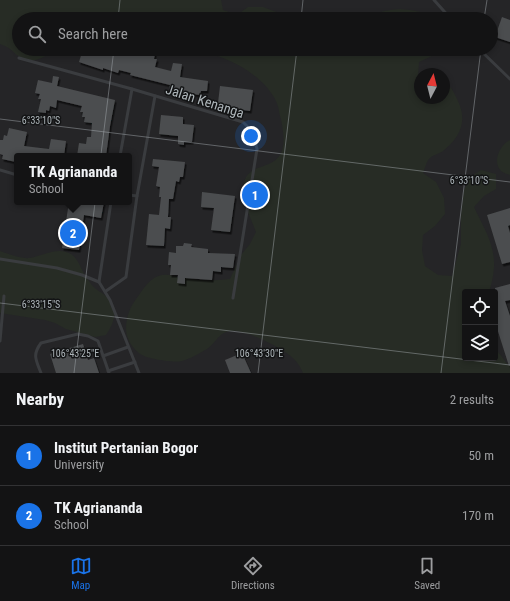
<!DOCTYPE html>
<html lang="en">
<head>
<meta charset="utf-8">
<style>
	body { margin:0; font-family:"Roboto Condensed",sans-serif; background:#1c1c1d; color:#f1f3f6 }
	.controls { position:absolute; right:12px; bottom:12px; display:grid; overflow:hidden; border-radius:4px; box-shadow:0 2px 6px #0003 }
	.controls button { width:36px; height:36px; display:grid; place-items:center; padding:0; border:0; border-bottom:1px solid #323234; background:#131314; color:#f1f3f6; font:20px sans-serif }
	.compass { position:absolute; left:414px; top:68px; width:36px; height:36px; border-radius:50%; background:#131314; box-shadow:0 2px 6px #0003; rotate:7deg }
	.you { position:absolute; left:251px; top:136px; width:14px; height:14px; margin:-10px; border:3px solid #fff; border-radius:50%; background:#1a73e8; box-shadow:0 0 0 6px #1a73e833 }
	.badge { display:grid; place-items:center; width:26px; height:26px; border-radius:50%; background:#1a73e8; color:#fff; font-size:13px; font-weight:700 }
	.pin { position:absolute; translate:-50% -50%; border:2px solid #fff; box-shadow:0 1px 4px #0006 }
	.popup { position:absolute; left:14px; top:153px; width:118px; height:52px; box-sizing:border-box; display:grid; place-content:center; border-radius:4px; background:#131314; filter:drop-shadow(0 1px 3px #0005); font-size:13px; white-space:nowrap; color:#9d9ea0 }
	.popup b { font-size:15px; color:#f1f3f6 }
	.popup::after { content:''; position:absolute; left:50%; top:100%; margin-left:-8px; border:8px solid transparent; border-top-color:#131314 }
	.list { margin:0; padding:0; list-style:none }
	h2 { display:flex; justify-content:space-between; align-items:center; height:52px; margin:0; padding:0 16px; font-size:17px }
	h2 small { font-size:13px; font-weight:400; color:#9d9ea0 }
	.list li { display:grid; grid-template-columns:26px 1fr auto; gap:12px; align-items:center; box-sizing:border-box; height:60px; padding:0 16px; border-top:1px solid #323234 }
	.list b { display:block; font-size:15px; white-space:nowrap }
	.list p { margin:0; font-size:13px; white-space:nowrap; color:#9d9ea0 }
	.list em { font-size:13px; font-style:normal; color:#9d9ea0 }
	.icon { flex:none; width:22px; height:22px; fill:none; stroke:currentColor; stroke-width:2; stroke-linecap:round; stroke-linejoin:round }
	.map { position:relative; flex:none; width:510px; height:373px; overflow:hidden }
	.search { position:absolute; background:#131314; box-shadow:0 2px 6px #0003; left:12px; right:12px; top:12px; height:44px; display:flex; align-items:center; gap:10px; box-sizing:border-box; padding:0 14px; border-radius:22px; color:#9d9ea0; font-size:15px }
	.sheet { height:172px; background:#131314 }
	nav { display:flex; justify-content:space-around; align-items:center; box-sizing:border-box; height:56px; border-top:1px solid #323234; background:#131314; font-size:11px; color:#9d9ea0 }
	nav a { display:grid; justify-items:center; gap:2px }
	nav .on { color:#1a73e8 }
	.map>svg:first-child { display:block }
	.built { fill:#252527; fill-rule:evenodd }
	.green { fill:#272c25 }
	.building { fill:#4b4d4f; filter:url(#shadow) }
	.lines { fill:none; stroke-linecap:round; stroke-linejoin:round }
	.lane { stroke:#3a3c3f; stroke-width:3 }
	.ticks { fill:none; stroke:#acb4b8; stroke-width:1; stroke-opacity:0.45 }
	.labels { text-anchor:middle; stroke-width:3; stroke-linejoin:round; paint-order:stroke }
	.street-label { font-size:14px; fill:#acb4b8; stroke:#131415 }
	.ticks-label { font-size:10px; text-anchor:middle; fill:#acb4b8; stroke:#131415; stroke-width:3; stroke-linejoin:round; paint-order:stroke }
</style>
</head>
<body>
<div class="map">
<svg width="510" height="373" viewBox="0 0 510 373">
	<defs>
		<filter id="shadow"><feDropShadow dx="1.5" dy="2.5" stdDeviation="0" flood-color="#0009"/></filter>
	</defs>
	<rect width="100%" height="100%" fill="#19191a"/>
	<path class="built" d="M0 0H510V373H0ZM19 19H491V49H19ZM420 74H444V98H420ZM17 156H129V202H17ZM465 292H495V358H465Z"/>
	<g class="green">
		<path d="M0 0H221L223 10 237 15 248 7H263L295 19H19V49H59C49 54 32 66 21 58 11 51 13 49 0 44Z"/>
		<path d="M400 9C410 10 426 11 433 19H364C376 12 387 10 400 9Z"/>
		<path d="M184 49H438L432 56 419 62 418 76H420V98H444V82C450 84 454 93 457 99 468 120 461 137 443 151 439 154 432 155 429 159 426 162 425 169 423 173L436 182 444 198 445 214 435 226 423 235 422 250 425 266 438 275 452 276 461 244V217L464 190 470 177 481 170 496 174V189L484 196 474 207C490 240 501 255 489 292H465V358H495V348L508 365H510V373H303C301 369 299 364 295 360 287 350 244 328 230 331 218 333 216 343 207 349 200 353 190 359 182 361 174 363 145 359 139 353 128 344 124 333 127 319 129 309 133 303 139 295 160 263 169 278 199 280 209 281 220 280 230 279L241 255 250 244 256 232C250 216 240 198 244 182 249 164 272 169 280 155 286 145 283 130 281 119 279 114 279 107 276 101 266 81 244 66 223 58 211 53 197 52 184 49Z"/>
		<path d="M510 140V175C508 174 503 173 501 171 492 161 500 145 510 140Z"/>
		<path d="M0 251C9 254 20 259 30 258 41 256 55 248 66 252 78 255 80 268 86 277 89 281 92 286 96 289 101 293 109 297 112 303 118 314 112 326 106 335L95 337 66 329 55 323 45 320 0 313Z"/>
	</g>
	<g class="building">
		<path d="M502 17 510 20V42L495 37Z"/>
		<path d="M83 49H156L154 59H157L155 67 171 71 173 63 182 64 180 77 208 81 207 91H201L200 95 169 91 170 85 130 75 131 73 119 70 118 73 103 68V70L79 62Z"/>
		<path d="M53 76 59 77 57 86 115 100 110 126 106 156H77L79 143 86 144 87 137H91L92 123 84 122 85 117H82L83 112H80L82 106 57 100 56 108 50 106 49 111 46 110V113L38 112 41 99H38L40 94 35 93 38 80 52 83Z"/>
		<path d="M220 86 253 90 250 111 221 107 222 104 218 103Z"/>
		<path d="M161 115 183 117V124L194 125 192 142H184V145L178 144V136L159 134Z"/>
		<path d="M9 128 27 132 24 146 49 149 51 139 66 141 64 156H17L16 162 2 159 3 155 0 154V140H3L4 135 7 136Z"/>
		<path d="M153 159 185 162 183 177H180L179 182 176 181 173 199H169L168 217H171L170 229 165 228 164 246 146 245 149 214 159 215 161 197H159L160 187 156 186 159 167 152 166Z"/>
		<path d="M202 192 235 196 230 232 211 230 214 208 201 207Z"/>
		<path d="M69 202H104L101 218 84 215 79 250 62 248Z"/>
		<path d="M510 208V225L508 226 510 233V262L502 264 487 215Z"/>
		<path d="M184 243 192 244 191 247 208 249V253L235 254 233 268 221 267V272L213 271 212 280 185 278V284L177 283 178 275H170L171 265H168L169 252 176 253V246H183Z"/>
		<path d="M510 284V300L505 301 510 316V365L509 366 495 322V288Z"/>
		<path d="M83 344 88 360 94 358 99 373H56L50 354Z"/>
		<path d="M242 353 251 373H230L225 360Z"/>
	</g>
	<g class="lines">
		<g class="lane">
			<path d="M434 0 451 19"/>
			<path d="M479 49 510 79"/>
			<path d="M19 58 132 89 243 122C252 130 254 137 257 149L233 298"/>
			<path d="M120 156 132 89"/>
			<path d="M0 170 17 175"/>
			<path d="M129 195 137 196"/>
			<path d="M0 259 57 268 82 275 99 282 110 300 139 373"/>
			<path d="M99 282 111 202"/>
			<path d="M106 291 126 277 137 196 155 96"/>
			<path d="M0 341 4 296"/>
			<path d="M103 356 128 347"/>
			<path d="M108 371 135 362"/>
			<path d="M41 373C36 360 32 355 41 343L78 334 88 336 98 341 109 373"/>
		</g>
	</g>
	<path class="ticks" d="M118 19 120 0M301 19 303 0M484 19 487 0M0 119 510 182M0 303 510 365M74 373 114 49M258 373 297 49M441 373 481 49"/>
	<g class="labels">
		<g class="street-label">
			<text transform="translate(205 101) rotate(18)" y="5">Jalan Kenanga</text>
		</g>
	</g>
	<g class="ticks-label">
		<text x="41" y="124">6°33'10"S</text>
		<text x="469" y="184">6°33'10"S</text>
		<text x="41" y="308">6°33'15"S</text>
		<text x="75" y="357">106°43'25"E</text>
		<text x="259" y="357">106°43'30"E</text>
	</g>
</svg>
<div class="controls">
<button><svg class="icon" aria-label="locate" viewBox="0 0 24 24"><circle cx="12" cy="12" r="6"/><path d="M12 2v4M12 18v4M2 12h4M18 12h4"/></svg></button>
<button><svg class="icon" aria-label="layers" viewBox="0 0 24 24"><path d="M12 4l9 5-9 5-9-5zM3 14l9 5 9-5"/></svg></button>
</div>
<svg class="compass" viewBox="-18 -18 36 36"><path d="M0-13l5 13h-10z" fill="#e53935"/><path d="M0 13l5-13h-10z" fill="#9d9ea0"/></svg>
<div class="you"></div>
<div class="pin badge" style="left:255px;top:195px">1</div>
<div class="pin badge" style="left:73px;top:233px">2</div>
<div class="popup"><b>TK Agriananda</b>School</div>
<div class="search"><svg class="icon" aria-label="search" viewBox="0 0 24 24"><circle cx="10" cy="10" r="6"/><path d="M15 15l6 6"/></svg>Search here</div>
</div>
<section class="sheet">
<h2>Nearby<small>2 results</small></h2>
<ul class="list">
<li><span class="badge">1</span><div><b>Institut Pertanian Bogor</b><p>University</p></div><em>50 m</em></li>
<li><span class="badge">2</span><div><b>TK Agriananda</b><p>School</p></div><em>170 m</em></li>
</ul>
</section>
<nav>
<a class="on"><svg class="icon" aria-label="map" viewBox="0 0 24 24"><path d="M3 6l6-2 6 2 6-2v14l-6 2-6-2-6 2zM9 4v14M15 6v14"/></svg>Map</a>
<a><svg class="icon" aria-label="directions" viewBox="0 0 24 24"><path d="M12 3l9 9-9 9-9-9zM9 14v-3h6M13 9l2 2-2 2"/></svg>Directions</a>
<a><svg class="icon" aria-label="saved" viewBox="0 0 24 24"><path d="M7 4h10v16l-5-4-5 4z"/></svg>Saved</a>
</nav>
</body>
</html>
